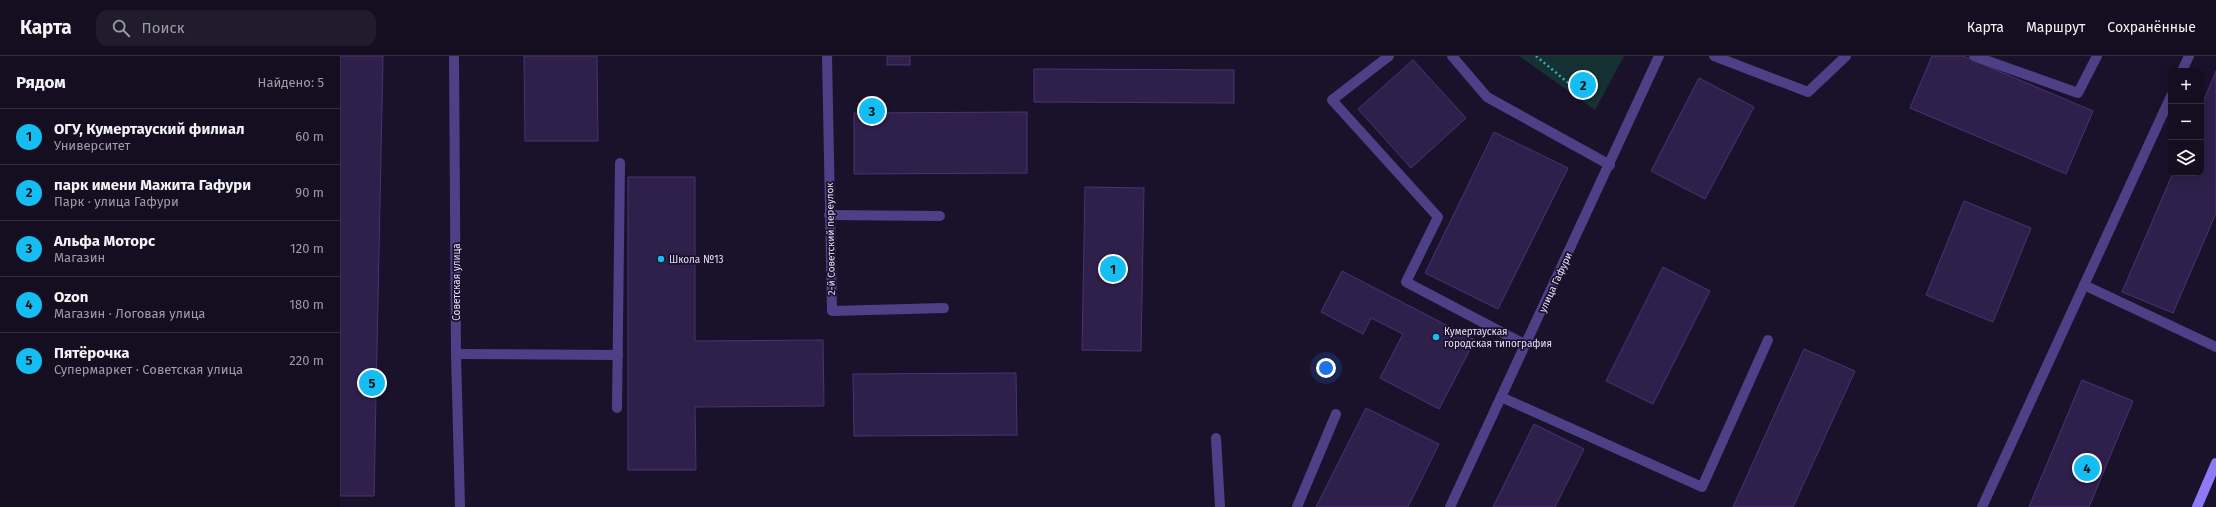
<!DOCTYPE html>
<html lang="ru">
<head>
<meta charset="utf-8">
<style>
	body { margin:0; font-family:"Fira Sans",sans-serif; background:#211c2d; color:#f1f3f6 }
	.controls { position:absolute; right:12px; top:12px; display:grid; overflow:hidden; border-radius:8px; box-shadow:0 4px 16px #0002 }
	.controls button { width:36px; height:36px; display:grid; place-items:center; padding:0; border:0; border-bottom:1px solid #332e3e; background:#140e20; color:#f1f3f6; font:20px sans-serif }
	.you { position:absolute; left:986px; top:312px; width:14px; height:14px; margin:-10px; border:3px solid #fff; border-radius:50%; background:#1a73e8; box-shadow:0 0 0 6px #1a73e833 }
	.badge { display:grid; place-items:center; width:26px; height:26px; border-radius:50%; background:#14bef2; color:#111; font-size:13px; font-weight:700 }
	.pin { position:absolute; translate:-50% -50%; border:2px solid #fff; box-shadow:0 1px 4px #0006 }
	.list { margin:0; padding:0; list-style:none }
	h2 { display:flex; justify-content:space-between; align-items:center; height:52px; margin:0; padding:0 16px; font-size:17px }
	h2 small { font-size:13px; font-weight:400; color:#9d9ca5 }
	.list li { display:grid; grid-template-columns:26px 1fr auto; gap:12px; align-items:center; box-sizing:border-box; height:56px; padding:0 16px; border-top:1px solid #332e3e }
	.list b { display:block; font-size:15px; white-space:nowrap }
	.list p { margin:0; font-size:13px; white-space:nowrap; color:#9d9ca5 }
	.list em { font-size:13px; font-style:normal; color:#9d9ca5 }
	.icon { flex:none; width:22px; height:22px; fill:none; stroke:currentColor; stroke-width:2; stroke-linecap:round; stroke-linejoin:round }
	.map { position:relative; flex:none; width:1876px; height:451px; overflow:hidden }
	header { display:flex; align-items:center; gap:24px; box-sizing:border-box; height:56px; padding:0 20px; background:#140e20; border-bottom:1px solid #332e3e }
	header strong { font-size:19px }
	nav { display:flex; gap:22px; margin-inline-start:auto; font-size:14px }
	.search { width:280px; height:36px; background:#211c2d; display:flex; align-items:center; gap:10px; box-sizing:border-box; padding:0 14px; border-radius:12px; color:#9d9ca5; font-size:15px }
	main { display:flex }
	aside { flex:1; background:#140e20 }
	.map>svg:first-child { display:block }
	.green { fill:#163134 }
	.building { fill:#2e204a; stroke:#493375 }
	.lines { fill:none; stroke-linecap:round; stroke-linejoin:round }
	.path { stroke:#38adb7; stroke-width:2.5; stroke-dasharray:2 3; stroke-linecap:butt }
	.service { stroke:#4d4086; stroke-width:10 }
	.tertiary { stroke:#4d4086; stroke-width:10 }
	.secondary { stroke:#8e7af8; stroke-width:10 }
	.poi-dot { fill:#14bef2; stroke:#1a122a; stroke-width:1.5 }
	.labels { text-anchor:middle; stroke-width:3.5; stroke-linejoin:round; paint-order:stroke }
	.street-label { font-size:10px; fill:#e5ddfd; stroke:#1a122a }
	.poi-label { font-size:10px; fill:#e5ddfd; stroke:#1a122a; text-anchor:start }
</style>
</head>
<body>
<header>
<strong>Карта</strong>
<div class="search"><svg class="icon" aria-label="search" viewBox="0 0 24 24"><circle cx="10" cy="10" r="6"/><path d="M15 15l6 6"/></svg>Поиск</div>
<nav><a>Карта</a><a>Маршрут</a><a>Сохранённые</a></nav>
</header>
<main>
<aside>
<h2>Рядом<small>Найдено: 5</small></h2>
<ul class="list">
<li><span class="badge">1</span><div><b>ОГУ, Кумертауский филиал</b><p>Университет</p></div><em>60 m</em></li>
<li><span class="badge">2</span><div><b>парк имени Мажита Гафури</b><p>Парк · улица Гафури</p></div><em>90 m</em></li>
<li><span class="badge">3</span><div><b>Альфа Моторс</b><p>Магазин</p></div><em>120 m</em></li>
<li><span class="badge">4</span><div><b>Ozon</b><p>Магазин · Логовая улица</p></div><em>180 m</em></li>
<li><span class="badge">5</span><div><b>Пятёрочка</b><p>Супермаркет · Советская улица</p></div><em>220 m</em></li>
</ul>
</aside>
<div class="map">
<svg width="1876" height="451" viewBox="0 0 1876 451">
	<rect width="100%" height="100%" fill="#1a122a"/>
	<path class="green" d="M1179 0H1284L1255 54Z"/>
	<g class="building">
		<path d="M0 0H43L34 440H0Z"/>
		<path d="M184 0H257L258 85H185Z"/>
		<rect x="547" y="0" width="23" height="9"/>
		<path d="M1592 0H1623L1753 55 1726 118 1570 52Z"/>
		<path d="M1073 4 1126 62 1071 112 1018 53Z"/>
		<path d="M694 13 894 14V47L694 46Z"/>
		<path d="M1876 15V157L1833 257 1782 236 1833 117H1861V51Z"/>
		<path d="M1359 22 1414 51 1365 143 1311 115Z"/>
		<path d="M687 56V117L514 118V57Z"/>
		<path d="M1154 76 1228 112 1158 253 1085 217Z"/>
		<path d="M288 121H355V285L483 284 484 350 355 351 356 414H288Z"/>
		<path d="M745 131 804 132 801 295 742 294Z"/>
		<path d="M1624 145 1691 172 1653 266 1586 239Z"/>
		<path d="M1323 211 1370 235 1313 348 1266 325Z"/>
		<path d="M1002 215 1135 284 1099 353 1040 322 1063 278 1031 262 1023 278 981 256Z"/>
		<path d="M1464 293 1515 315 1453 451H1393Z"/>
		<path d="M676 317 677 379 514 380 513 318Z"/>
		<path d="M1742 324 1793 345 1749 451H1689Z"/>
		<path d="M1026 352 1099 388 1068 451H976Z"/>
		<path d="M1194 368 1244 393 1215 451H1153Z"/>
	</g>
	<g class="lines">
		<path class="path" d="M1196 0 1238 35"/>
		<g class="service">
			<path d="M487 0 492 255 604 252"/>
			<path d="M1049 0 992 44 1098 161 1066 226 1186 289"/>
			<path d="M1112 0 1147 41 1270 109"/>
			<path d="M1374 0 1468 36 1506 0"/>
			<path d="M1634 0 1738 37 1757 0"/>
			<path d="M1842 15 1849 0"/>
			<path d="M489 159 600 160"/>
			<path d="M1744 229 1876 291"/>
			<path d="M116 298 278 299"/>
			<path d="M1161 341 1362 431 1428 284"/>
			<path d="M277 352 280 107"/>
			<path d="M876 382 880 451"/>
			<path d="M957 451 996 358"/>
			<path d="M1642 451 1831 40"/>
		</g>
		<g class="tertiary">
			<path d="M114 0 116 298 120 451"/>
			<path d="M1110 451 1319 0"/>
		</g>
		<path class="secondary" d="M1857 451 1876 407"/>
	</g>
	<g class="poi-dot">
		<circle cx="321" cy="203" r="4"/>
		<circle cx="1096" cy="281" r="4"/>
	</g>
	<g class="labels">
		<g class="street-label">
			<text transform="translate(490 183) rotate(-91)" y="4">2-й Советский переулок</text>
			<text transform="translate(116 226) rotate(-90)" y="4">Советская улица</text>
			<text transform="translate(1215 226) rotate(-65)" y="4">улица Гафури</text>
		</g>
		<g class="poi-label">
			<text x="329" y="207">Школа №13</text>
			<text x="1104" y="279">Кумертауская<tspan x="1104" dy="12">городская типография</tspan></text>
		</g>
	</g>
</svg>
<div class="controls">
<button>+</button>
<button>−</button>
<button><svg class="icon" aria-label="layers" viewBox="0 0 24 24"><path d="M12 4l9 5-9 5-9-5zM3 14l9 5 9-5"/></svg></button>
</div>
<div class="you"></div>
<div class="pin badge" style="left:773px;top:213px">1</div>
<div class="pin badge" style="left:1243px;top:29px">2</div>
<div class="pin badge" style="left:532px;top:55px">3</div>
<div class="pin badge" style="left:1747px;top:412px">4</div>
<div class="pin badge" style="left:32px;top:327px">5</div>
</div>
</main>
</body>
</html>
